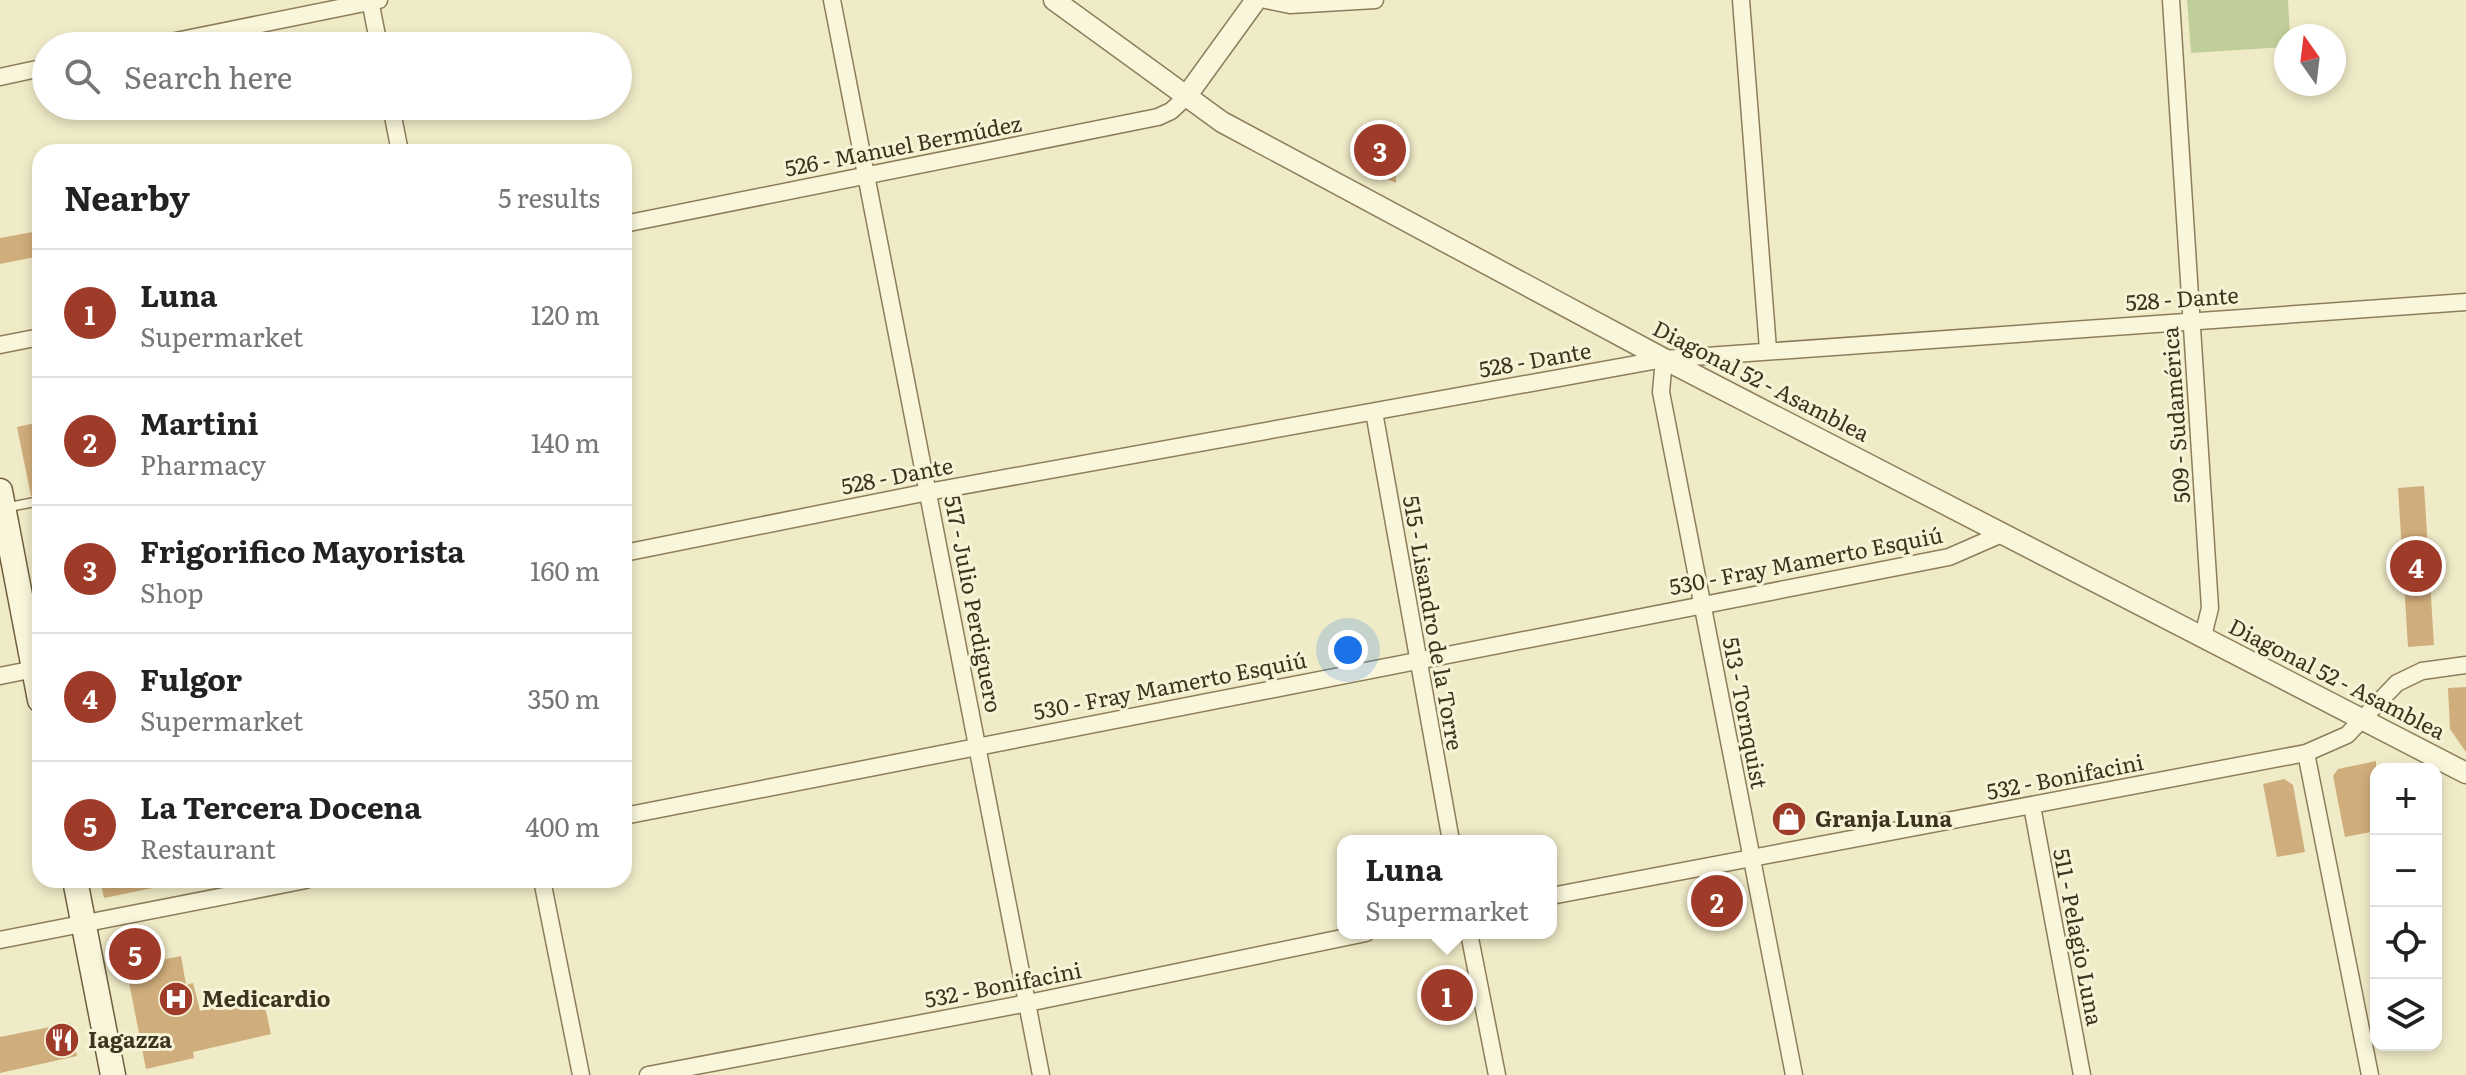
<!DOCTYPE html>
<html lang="en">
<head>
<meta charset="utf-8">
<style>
	body { margin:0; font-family:Literata,serif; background:#f2f2f2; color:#222 }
	.controls { position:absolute; right:24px; bottom:24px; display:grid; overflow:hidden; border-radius:16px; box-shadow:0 4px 12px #0003 }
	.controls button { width:72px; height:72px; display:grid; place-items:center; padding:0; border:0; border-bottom:2px solid #e0e0e0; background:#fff; color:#222; font:40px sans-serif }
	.compass { position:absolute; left:2274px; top:24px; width:72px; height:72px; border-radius:50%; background:#fff; box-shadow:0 4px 12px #0003; rotate:346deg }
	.you { position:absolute; left:1348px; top:650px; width:28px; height:28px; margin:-20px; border:6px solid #fff; border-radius:50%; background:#1a73e8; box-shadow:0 0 0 12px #1a73e833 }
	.badge { display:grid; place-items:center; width:52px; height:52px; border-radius:50%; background:#9f3c29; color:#fff; font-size:26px; font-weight:700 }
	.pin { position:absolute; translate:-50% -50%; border:4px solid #fff; box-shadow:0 2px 8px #0006 }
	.popup { position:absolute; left:1337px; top:835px; width:220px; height:104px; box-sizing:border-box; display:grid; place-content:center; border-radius:16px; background:#fff; filter:drop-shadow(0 2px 6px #0005); font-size:26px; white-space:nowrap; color:#767676 }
	.popup b { font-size:30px; color:#222 }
	.popup::after { content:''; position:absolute; left:50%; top:100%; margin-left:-16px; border:16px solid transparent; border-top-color:#fff }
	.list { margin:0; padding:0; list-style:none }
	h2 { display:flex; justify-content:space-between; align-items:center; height:104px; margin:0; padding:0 32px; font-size:34px }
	h2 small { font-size:26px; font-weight:400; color:#767676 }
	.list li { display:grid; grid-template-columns:52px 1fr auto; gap:24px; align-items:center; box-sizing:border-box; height:128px; padding:0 32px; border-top:2px solid #e0e0e0 }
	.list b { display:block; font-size:30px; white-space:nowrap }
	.list p { margin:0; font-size:26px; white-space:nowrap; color:#767676 }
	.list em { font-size:26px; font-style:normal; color:#767676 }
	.icon { flex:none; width:44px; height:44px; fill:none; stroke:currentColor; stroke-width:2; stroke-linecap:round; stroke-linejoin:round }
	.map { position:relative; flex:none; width:2466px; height:1075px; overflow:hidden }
	.search { position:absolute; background:#fff; box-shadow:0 4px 12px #0003; left:32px; top:32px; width:600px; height:88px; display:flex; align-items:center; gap:20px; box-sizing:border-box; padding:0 28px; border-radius:44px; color:#767676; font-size:30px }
	.panel { position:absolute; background:#fff; box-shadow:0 4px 12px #0003; left:32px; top:144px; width:600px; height:744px; border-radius:24px }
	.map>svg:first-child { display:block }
	.green { fill:#c0cf9a }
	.building { fill:#d0ad7c }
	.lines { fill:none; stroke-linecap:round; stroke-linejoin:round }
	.service-casing { stroke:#8d7e5b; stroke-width:11 }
	.minor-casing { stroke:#8d7e5b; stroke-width:19 }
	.tertiary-casing { stroke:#8d7e5b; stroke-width:23 }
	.secondary-casing { stroke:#6f5f3e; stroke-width:27 }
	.service { stroke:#faf6db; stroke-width:8 }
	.minor { stroke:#faf6db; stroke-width:16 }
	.tertiary { stroke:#faf6db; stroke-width:20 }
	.secondary { stroke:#faf6db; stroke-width:24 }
	.labels { text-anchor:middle; stroke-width:6; stroke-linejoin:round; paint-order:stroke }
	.street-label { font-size:22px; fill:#3d331f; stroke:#f7f3d7 }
	.poi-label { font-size:22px; font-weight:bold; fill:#3d331f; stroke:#f7f3d7; text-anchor:start }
</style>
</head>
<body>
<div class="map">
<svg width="2466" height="1075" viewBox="0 0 2466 1075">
	<rect width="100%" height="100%" fill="#f0ebc7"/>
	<path class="green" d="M2187 0H2288L2290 36H2286V47L2191 53Z"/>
	<g class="building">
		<path d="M1395 131 1396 183 1365 169V132Z"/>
		<path d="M38 231 40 256 0 264V238Z"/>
		<path d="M40 422V494L31 496 17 427Z"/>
		<path d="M2424 486 2434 645 2408 647 2398 488Z"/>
		<path d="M2466 687V752L2450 729 2448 688Z"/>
		<path d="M2376 761V831L2345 837 2333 776 2338 769Z"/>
		<path d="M2284 779 2293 785 2305 852 2277 857 2263 784Z"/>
		<path d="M100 880H152L153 888 104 898Z"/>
		<path d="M181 956 186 985 193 983 200 1011 263 997 271 1034 193 1052 194 1058 146 1069 126 967Z"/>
		<path d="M70 1023 77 1056 0 1073V1037Z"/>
	</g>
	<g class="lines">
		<g class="service-casing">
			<path id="service" d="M4 508 40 501"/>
		</g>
		<g class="minor-casing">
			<g id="minor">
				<path d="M370 0 379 46"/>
				<path d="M832 0 1041 1075"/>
				<path d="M1266 0 1290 5 1375 0"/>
				<path d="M1741 0 1768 349"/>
				<path d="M2171 0 2210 608 2203 636"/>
				<path d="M151 46 379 0"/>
				<path d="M0 77 46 67"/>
				<path d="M391 106 400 152"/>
				<path d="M624 224 1158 117 1171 111 1185 98"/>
				<path d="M0 345 40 337"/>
				<path d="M1664 359 1661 392 1794 1075"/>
				<path d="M1374 412 1451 841"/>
				<path d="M624 553 928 492 1664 359 2466 302"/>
				<path d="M0 676 40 668"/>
				<path d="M2306 753 2370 1075"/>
				<path d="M2032 806 2082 1075"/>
				<path d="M624 816 1949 557 2004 533"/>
				<path d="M542 880 581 1075"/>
				<path d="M1551 896 2306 753 2347 735 2397 683 2422 671 2466 665"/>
				<path d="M1469 933 1497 1075"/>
				<path d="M0 940 306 880"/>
				<path d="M648 1075 1028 1003 1366 933"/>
			</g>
		</g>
		<g class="tertiary-casing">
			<g id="tertiary">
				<path d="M1054 0 1222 122 1664 359 2466 773"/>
				<path d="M1185 98 1256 0"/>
			</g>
		</g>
		<g class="secondary-casing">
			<g id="secondary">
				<path d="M0 491 40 700"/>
				<path d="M75 880 113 1075"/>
			</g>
		</g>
		<use href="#service" class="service"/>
		<use href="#minor" class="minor"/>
		<use href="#tertiary" class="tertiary"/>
		<use href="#secondary" class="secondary"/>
	</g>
	<defs>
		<g id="shop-disc" transform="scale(1.8)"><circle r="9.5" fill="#9f3c29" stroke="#f7f3d7"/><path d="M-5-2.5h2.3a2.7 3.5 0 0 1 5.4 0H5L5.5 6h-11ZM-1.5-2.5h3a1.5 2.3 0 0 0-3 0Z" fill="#fff"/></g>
		<g id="hospital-disc" transform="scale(1.8)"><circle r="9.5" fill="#9f3c29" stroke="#f7f3d7"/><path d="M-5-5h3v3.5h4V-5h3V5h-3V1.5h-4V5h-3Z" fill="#fff"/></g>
		<g id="restaurant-disc" transform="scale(1.8)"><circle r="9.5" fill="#9f3c29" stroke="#f7f3d7"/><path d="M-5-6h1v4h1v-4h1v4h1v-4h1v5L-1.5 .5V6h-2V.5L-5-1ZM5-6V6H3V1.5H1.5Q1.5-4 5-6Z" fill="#fff"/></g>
	</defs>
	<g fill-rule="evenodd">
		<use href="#shop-disc" x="1789" y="819"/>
		<use href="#hospital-disc" x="176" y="999"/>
		<use href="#restaurant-disc" x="62" y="1040"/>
	</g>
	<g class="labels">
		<g class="street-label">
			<text transform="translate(903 146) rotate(-11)" y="8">526 - Manuel Bermúdez</text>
			<text transform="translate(2182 299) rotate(-4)" y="8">528 - Dante</text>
			<text transform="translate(1535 360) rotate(-10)" y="8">528 - Dante</text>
			<text transform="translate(1761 381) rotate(27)" y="8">Diagonal 52 - Asamblea</text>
			<text transform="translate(2176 415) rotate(-94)" y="8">509 - Sudamérica</text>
			<text transform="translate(897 476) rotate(-11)" y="8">528 - Dante</text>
			<text transform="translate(1806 561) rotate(-11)" y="8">530 - Fray Mamerto Esquiú</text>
			<text transform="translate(973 604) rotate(79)" y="8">517 - Julio Perdiguero</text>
			<text transform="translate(1433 623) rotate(80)" y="8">515 - Lisandro de la Torre</text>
			<text transform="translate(2337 679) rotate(27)" y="8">Diagonal 52 - Asamblea</text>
			<text transform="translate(1170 686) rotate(-11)" y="8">530 - Fray Mamerto Esquiú</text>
			<text transform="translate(1745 713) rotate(79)" y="8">513 - Tornquist</text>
			<text transform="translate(2065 777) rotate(-11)" y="8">532 - Bonifacini</text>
			<text transform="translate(2078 937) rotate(79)" y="8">511 - Pelagio Luna</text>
			<text transform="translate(1003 985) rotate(-11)" y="8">532 - Bonifacini</text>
		</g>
		<g class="poi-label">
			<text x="1815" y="827">Granja Luna</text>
			<text x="202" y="1007">Medicardio</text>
			<text x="88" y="1048">Iagazza</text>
		</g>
	</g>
</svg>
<div class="controls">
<button>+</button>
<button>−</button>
<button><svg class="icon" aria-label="locate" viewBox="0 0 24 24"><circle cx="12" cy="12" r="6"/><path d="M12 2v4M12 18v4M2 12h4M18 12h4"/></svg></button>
<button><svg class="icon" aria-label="layers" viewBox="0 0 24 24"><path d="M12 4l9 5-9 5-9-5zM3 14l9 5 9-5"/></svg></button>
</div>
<svg class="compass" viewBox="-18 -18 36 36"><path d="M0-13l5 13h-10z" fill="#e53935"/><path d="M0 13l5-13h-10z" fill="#767676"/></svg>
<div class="you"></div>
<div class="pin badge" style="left:1447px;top:995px">1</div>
<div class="popup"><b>Luna</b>Supermarket</div>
<div class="pin badge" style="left:1717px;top:901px">2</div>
<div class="pin badge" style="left:1380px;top:150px">3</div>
<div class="pin badge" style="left:2416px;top:566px">4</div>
<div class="pin badge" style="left:135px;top:954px">5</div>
<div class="search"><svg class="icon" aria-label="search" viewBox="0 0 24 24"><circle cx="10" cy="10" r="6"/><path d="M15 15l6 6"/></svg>Search here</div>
<section class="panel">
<h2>Nearby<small>5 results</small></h2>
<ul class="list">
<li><span class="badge">1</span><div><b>Luna</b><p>Supermarket</p></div><em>120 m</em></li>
<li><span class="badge">2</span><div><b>Martini</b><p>Pharmacy</p></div><em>140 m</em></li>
<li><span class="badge">3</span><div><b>Frigorifico Mayorista</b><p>Shop</p></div><em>160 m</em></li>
<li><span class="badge">4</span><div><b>Fulgor</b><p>Supermarket</p></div><em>350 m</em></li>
<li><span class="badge">5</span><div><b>La Tercera Docena</b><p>Restaurant</p></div><em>400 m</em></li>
</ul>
</section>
</div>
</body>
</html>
